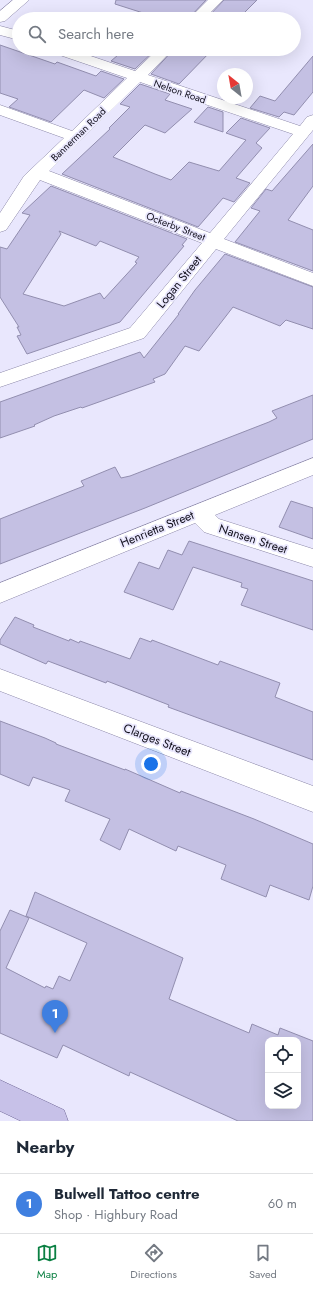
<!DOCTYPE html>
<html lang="en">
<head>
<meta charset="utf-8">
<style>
	body { margin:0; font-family:Jost,sans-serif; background:#f2f2f3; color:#1f2937 }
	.controls { position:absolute; right:12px; bottom:12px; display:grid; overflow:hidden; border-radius:8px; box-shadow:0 4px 16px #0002 }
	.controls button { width:36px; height:36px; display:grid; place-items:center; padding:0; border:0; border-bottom:1px solid #e0e1e3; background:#fff; color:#1f2937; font:20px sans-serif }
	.compass { position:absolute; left:217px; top:68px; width:36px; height:36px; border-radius:50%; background:#fff; box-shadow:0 4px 16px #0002; rotate:329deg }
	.you { position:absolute; left:151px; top:764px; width:14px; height:14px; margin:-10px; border:3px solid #fff; border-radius:50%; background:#1a73e8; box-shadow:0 0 0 6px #1a73e833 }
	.badge { display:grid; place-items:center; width:26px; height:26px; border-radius:50%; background:#0b8043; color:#fff; font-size:13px; font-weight:700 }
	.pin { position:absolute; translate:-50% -33px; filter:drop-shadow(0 1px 2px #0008) }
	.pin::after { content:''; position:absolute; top:21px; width:14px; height:12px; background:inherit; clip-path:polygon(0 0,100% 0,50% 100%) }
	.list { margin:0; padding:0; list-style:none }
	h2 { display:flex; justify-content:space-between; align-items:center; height:52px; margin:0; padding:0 16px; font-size:17px }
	h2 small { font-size:13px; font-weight:400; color:#747a83 }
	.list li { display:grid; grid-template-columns:26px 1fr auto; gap:12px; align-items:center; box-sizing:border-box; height:60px; padding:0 16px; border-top:1px solid #e0e1e3 }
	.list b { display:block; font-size:15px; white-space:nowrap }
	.list p { margin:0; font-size:13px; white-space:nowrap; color:#747a83 }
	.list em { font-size:13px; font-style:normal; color:#747a83 }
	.icon { flex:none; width:22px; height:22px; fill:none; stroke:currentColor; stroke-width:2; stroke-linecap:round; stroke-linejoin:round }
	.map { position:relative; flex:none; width:313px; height:1121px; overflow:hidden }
	.search { position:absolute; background:#fff; box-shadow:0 4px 16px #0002; left:12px; right:12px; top:12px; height:44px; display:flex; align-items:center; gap:10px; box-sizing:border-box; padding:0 14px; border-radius:22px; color:#747a83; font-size:15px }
	.sheet { height:112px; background:#fff }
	nav { display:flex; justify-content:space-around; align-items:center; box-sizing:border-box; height:56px; border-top:1px solid #e0e1e3; background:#fff; font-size:11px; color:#747a83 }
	nav a { display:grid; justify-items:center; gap:2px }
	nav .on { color:#0b8043 }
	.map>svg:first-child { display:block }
	.building { fill:#c4c0e3; stroke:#928eaf; fill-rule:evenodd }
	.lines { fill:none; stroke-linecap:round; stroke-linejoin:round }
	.minor-casing { stroke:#8b87a8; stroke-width:1 }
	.major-casing { stroke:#6f6796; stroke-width:1 }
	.minor { fill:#fff; fill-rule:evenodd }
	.major { fill:#c7c1e8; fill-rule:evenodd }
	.labels { text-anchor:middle; stroke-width:3.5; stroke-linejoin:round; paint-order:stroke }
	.far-street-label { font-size:10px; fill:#110f1b; stroke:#e9e7fd }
	.street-label { font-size:12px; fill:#110f1b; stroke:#e9e7fd }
</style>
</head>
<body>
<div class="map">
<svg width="313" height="1121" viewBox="0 0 313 1121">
	<rect width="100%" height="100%" fill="#e9e7fd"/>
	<g class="building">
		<path d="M116 0H206L188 19H162L115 4Z"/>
		<path d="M224 0H257L238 19H206Z"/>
		<path d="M0 45 55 64 57 62 96 76 101 71 124 79 104 98 84 90 51 122 9 107 18 99 0 93Z"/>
		<path d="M125 49H156L135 69 111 61Z"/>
		<path d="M174 49H213L179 84 151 74Z"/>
		<path d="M313 56V92L294 115 284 112 279 117 250 108 260 96 275 101Z"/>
		<path d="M140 84 170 94 165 100 192 109 165 133 145 125 113 157 155 174 171 180 189 162 219 171 246 140 226 133 241 118 270 128 256 143 262 148 236 178 250 183 234 202 223 198 198 227 62 174 110 129 109 128 130 107 120 104Z"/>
		<path d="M208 107 223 112V132L194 122Z"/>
		<path d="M313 144V186L288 220 313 230V271L235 242 260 211 251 208 266 189 272 191Z"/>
		<path d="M51 186 187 239 182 245 184 246 120 322 27 354 17 336 21 335 17 327H19L0 297V247L7 249 30 215 22 213ZM59 231 96 246 100 241 139 257 135 262 137 263 104 299 100 293 64 306 23 294 61 234Z"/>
		<path d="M225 254 313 287V329L286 320 280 326 233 307 199 351 185 346 165 374 153 379 155 382 82 408 81 407 54 416 34 425 35 426 0 438V402L140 352 144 358 179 314H178L195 290Z"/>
		<path d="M313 395V439L145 508 0 564V519L84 486 81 481 115 467 121 478 130 476 269 422 277 418 272 411Z"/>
		<path d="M291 501 313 508V539L279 527Z"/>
		<path d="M189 541 313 581V630L241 605 248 589 241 587 242 583 193 567 173 610 124 592 139 562 159 569 168 550 182 555Z"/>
		<path d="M15 617 34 625 33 627 69 641 70 639 79 643 80 641 130 659 140 638 151 642 152 640 218 665 220 661 280 683 275 697 313 712V760L168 707 169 705 107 681 106 683 48 661 46 664 0 644V640Z"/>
		<path d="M0 721 45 738 56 743V744L125 770V769L180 793 181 791 254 819 313 844V886L309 900 270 885 266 897 221 879 226 865 178 846 176 851 129 829 120 850 100 840 110 819 65 801 70 790 33 777 29 786 0 774Z"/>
		<path d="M35 892 183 958 169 999 249 1033 252 1024 278 1035 280 1028 313 1041V1121H238L130 1072 129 1076 63 1045 57 1058 0 1033V931L10 910 29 918 6 968 45 988 46 986 53 989 59 976 70 981 87 943 26 916ZM268 1040H298V1106H268Z"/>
	</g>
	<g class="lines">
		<g class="minor-casing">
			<g id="minor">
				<path d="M13 0H29L5 21 0 22V11Z"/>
				<path d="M208 0H223L204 19H189Z"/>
				<path d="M0 26 19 31V40L0 35Z"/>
				<path d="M49 49H70L135 71 158 49H173L148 75 300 126 307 117 313 115V130L224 239 313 273V286L216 249 144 338 0 387V373L130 328 202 243 40 180 6 230 0 232V213L24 176 64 138 0 115V105L72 131 127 78 51 52ZM140 82 293 134 210 233 49 171Z"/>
				<path d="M313 458V475L215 515 219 519 313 549V567L204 532 195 523 0 603V583Z"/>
				<path d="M0 669 313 786V812L0 691Z"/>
			</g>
		</g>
		<g class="major-casing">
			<path id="major" d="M0 1080 64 1110 68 1121H21L0 1111Z"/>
		</g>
		<use href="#minor" class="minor"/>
		<use href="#major" class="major"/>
	</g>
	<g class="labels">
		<g class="far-street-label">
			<text transform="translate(180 91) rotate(19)" y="4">Nelson Road</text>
			<text transform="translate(78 134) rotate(-44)" y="4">Bannerman Road</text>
			<text transform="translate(176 226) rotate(21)" y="4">Ockerby Street</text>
		</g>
		<g class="street-label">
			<text transform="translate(179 282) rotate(-51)" y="4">Logan Street</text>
			<text transform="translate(157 529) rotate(-22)" y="4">Henrietta Street</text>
			<text transform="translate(253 539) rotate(18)" y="4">Nansen Street</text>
			<text transform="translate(157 740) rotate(21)" y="4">Clarges Street</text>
		</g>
	</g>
</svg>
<div class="controls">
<button><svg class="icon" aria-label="locate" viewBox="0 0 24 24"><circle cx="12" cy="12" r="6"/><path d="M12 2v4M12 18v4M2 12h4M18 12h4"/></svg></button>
<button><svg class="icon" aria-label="layers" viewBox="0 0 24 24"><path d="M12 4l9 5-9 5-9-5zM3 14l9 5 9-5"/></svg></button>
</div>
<svg class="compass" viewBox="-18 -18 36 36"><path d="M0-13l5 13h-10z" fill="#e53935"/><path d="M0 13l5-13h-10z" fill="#747a83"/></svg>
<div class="you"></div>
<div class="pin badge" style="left:55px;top:1033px;background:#3f7fe0">1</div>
<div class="search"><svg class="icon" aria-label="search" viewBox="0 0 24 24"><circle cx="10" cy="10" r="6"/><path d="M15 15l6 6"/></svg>Search here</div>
</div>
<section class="sheet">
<h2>Nearby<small></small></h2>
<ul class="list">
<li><span class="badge" style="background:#3f7fe0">1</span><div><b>Bulwell Tattoo centre</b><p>Shop · Highbury Road</p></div><em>60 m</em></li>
</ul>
</section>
<nav>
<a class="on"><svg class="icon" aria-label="map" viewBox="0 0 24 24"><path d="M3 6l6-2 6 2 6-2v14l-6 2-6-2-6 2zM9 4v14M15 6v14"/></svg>Map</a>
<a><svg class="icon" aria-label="directions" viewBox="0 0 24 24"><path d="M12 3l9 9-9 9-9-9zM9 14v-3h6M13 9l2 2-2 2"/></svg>Directions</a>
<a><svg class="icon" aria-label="saved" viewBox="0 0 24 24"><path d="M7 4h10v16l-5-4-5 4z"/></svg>Saved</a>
</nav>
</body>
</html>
